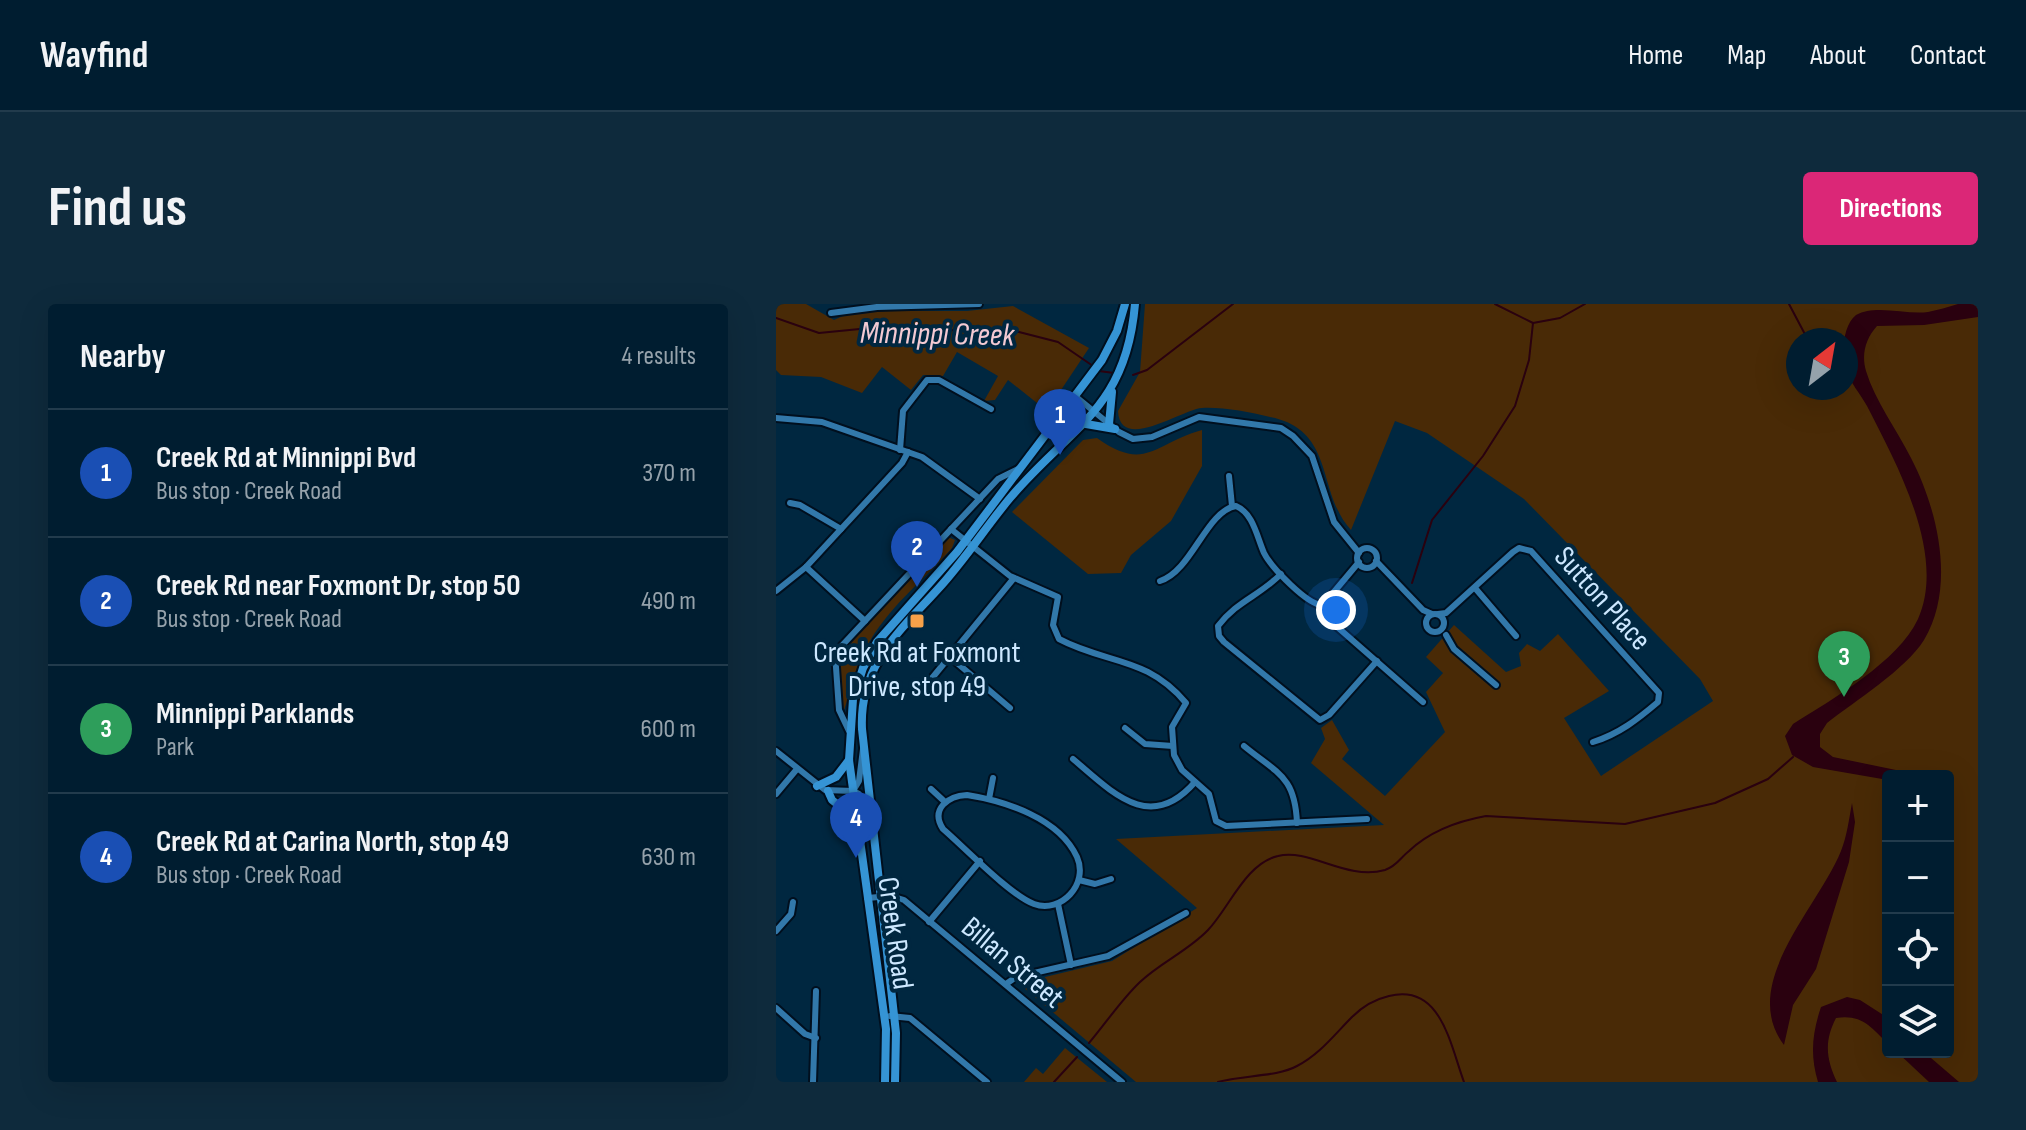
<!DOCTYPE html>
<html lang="en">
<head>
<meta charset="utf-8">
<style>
	body { margin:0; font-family:"Sofia Sans Condensed",sans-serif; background:#0e2a3c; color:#f1f3f6 }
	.controls { position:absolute; right:24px; bottom:24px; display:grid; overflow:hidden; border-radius:8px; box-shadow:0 8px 32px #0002 }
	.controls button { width:72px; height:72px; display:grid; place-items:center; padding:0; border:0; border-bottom:2px solid #223b4c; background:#001d30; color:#f1f3f6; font:40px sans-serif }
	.compass { position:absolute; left:1010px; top:24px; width:72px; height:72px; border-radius:50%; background:#001d30; box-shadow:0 8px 32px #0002; rotate:31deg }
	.you { position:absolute; left:560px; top:306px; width:28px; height:28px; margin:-20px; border:6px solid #fff; border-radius:50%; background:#1a73e8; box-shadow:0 0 0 12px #1a73e833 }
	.badge { display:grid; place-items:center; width:52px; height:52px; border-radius:50%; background:#db2777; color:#fff; font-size:26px; font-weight:700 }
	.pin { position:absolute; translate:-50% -66px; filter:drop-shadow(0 2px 4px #0008) }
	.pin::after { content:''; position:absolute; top:42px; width:28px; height:24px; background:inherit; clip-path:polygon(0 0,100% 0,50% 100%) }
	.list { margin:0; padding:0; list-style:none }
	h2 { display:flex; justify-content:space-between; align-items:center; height:104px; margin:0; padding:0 32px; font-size:34px }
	h2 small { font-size:26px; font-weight:400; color:#95a2ab }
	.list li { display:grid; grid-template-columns:52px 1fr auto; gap:24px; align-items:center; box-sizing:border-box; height:128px; padding:0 32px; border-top:2px solid #223b4c }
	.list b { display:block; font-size:30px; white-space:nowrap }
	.list p { margin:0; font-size:26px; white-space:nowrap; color:#95a2ab }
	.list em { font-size:26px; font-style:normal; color:#95a2ab }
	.icon { flex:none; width:44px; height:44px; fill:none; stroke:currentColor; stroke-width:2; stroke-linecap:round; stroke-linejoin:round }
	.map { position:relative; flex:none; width:1202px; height:778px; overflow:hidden; border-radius:8px }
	header { display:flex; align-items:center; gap:48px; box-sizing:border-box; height:112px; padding:0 40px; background:#001d30; border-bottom:2px solid #223b4c }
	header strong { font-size:38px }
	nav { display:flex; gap:44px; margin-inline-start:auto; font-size:28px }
	.intro { display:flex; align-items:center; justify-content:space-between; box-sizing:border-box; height:192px; padding:0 48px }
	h1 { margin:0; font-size:56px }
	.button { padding:20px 36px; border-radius:8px; background:#db2777; color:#fff; font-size:28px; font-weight:700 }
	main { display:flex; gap:48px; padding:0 48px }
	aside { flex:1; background:#001d30; border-radius:8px; box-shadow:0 8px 32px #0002 }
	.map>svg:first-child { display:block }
	.green { fill:#492a06; fill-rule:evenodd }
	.water { fill:#2a010f }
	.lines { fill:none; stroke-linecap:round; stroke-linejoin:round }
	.stream { stroke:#2a010f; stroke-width:2 }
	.minor-casing { stroke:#000f1e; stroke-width:10 }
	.major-casing { stroke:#000f1e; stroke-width:12 }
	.minor { stroke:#3278aa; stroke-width:6 }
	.major { stroke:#3594d5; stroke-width:8 }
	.poi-dot { fill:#f7a149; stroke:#002740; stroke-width:3 }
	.labels { text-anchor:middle; stroke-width:8; stroke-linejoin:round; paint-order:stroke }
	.street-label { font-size:30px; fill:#cde8ff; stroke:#002740 }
	.poi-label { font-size:30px; fill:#cde8ff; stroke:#002740 }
	.water-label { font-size:32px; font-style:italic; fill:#f3cad3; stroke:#002740 }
</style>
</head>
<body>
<header>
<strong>Wayfind</strong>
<nav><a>Home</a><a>Map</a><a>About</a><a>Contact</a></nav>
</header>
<div class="intro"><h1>Find us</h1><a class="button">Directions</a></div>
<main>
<aside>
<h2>Nearby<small>4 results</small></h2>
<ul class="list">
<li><span class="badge" style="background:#1a4fb4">1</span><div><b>Creek Rd at Minnippi Bvd</b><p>Bus stop · Creek Road</p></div><em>370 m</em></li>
<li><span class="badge" style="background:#1a4fb4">2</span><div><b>Creek Rd near Foxmont Dr, stop 50</b><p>Bus stop · Creek Road</p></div><em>490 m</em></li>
<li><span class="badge" style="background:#2e9e5b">3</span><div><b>Minnippi Parklands</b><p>Park</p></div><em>600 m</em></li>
<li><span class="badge" style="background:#1a4fb4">4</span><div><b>Creek Rd at Carina North, stop 49</b><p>Bus stop · Creek Road</p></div><em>630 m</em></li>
</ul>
</aside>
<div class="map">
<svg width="1202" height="778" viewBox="0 0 1202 778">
	<rect width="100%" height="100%" fill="#002740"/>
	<g class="green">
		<path d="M0 0H30L58 16 78 7H191L237 2 313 44 271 107 232 76 219 96 208 97 222 72 181 48 167 72 147 71 135 86 106 63 86 89 45 73 5 71 0 66Z"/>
		<path d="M369 0H1202V778H360L248 684V678L336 657 421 604 340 535 608 521 535 459 549 435 545 424 556 416 573 446 566 455 609 492 669 428 650 388 667 369 650 353 678 321 730 368 745 362 743 349 751 340 764 347 782 330 833 387 788 414 825 472 937 397 924 375 748 195 651 129 619 117 575 226C540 188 560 126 494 113 473 108 447 103 426 104 407 105 344 149 342 107L364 68ZM1022 36H1070V84H1022ZM1112 472H1172V748H1112Z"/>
		<path d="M426 126V162L395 217 355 251 345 269 312 270 236 208 307 136 321 134C370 169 378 139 426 126Z"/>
		<path d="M172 233 179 236 176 244C147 277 111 304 90 344 78 365 75 388 67 409L60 361 62 351Z"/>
		<path d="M289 744 331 778H248L260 764 267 770Z"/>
	</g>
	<g class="water">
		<path d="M1182 0H1202V13L1148 21 1101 22C1090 34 1085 50 1090 67 1099 97 1121 126 1135 154 1162 206 1180 283 1148 336 1129 366 1079 397 1051 419L1044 430V443L1057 453 1149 472H1112V476L1037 463 1016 451 1009 432 1017 420C1055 396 1123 357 1142 315 1171 250 1120 159 1091 102 1085 91 1073 77 1070 65 1065 50 1067 21 1080 11 1100 0 1130 11 1152 8 1162 6 1172 3 1182 0Z"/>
		<path d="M1076 499 1079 518 1073 558 1040 665 1017 701 1008 741C962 680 1042 604 1065 547 1071 532 1073 515 1076 499Z"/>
		<path d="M1071 693 1084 696 1112 714V740C1095 723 1086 710 1060 714 1048 737 1050 755 1061 778H1042C1034 751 1036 730 1045 703Z"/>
		<path d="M1121 748H1148L1183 778H1153Z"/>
	</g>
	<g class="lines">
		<g class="stream">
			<path d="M719 0 757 19 784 14 809 0"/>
			<path d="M1013 0 1032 36"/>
			<path d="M0 14 43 29 94 24 243 28 282 38 317 62"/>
			<path d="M323 67 338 69"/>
			<path d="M357 71 371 66 457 0"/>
			<path d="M636 279 656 216 707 152 739 102 753 56 757 19"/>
			<path d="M313 739C330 719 345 696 364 678 385 658 412 647 432 626 453 604 470 559 502 552 534 544 570 577 609 566 621 562 624 554 633 547 653 528 682 517 710 512L849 520 939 499 992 475 1017 453"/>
			<path d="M278 778 301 753"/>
			<path d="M442 778C466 771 501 773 521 762 544 750 558 731 576 713 586 703 600 695 613 692 665 679 674 740 688 778"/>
		</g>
		<g class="minor-casing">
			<g id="minor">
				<path d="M55 9 101 3 203 0"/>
				<path d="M299 92 343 128 357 135 376 133 423 113 505 124 517 132 536 152 558 218 583 249"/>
				<path d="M0 114 46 118 146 153 204 195"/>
				<path d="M124 146 127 107 151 76H163L215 105"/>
				<path d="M453 172 456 202"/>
				<path d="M14 199 24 201 65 225"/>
				<path d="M175 225 234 272 282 293 277 321 283 335C330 360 371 352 410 399L396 423 398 451 406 466 433 490 440 517 450 522 591 515"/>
				<circle cx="591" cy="254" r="10"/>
				<path d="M600 257 647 306 656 310"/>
				<path d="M30 263 89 317"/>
				<path d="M505 270C483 292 461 297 442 322L443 332 448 338 544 416 553 411 601 357"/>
				<path d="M384 277C416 267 430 207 460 202 477 209 481 233 488 249 495 263 532 302 547 301L583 258"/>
				<path d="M699 284 740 332"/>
				<path d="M0 287 30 263 126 159 132 148"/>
				<path d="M545 302 559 321 647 398"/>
				<circle cx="659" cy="319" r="9"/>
				<path d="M662 310 670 309 737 248 743 244 755 247 883 389 882 398C862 415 843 430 817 438"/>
				<path d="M670 331 678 345 720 381"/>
				<path d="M174 353 234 404"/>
				<path d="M152 379 238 274"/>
				<path d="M349 424 369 440 397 442"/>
				<path d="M73 427 63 406 59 349 222 175 244 164"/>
				<path d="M468 442C502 470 519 472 521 519"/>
				<path d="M0 447 49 486 77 487"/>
				<path d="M297 455C336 488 374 530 419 478"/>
				<path d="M155 485 169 498"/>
				<path d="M77 487 83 477 87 445"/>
				<path d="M77 487 83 490 88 503 95 509"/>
				<path d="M0 490 21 465"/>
				<path d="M191 491C229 497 283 514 301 553 313 580 285 610 258 600 234 591 188 543 167 525 154 505 172 492 191 491Z"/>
				<path d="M213 495 217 474"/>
				<path d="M303 576 319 580 335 575"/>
				<path d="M91 594 115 592 128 596 346 778"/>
				<path d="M282 600 295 661"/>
				<path d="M153 618 204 557"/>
				<path d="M0 627 15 610 17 598"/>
				<path d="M230 680 240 673 332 652 410 609"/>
				<path d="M0 704 29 730 40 734"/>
				<path d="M114 712 134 714 211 778"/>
				<path d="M37 778 40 687"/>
			</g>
		</g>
		<g class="major-casing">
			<g id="major">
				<path d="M310 120 339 125"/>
				<path d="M333 120 336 88"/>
				<path d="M41 482 60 473 73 456"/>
				<path d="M52 487 56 496 81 516"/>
				<path d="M109 778 110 725 73 456 77 395 87 364 101 338 181 248 326 56 341 27 349 0"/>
				<path d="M119 778 120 729 86 425C83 361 123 328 162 285 188 257 209 224 234 194 295 122 350 106 359 0"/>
			</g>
		</g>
		<use href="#minor" class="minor"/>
		<use href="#major" class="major"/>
	</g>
	<rect class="poi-dot" x="133" y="309" width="16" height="16" rx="4"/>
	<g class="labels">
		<g class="street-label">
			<text transform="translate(827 294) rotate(48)" y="10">Sutton Place</text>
			<text transform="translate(120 629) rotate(82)" y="10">Creek Road</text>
			<text transform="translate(237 658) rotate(40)" y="10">Billan Street</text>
		</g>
		<g class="poi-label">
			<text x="141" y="358">Creek Rd at Foxmont<tspan x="141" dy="34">Drive, stop 49</tspan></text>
		</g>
		<g class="water-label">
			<text transform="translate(161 29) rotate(1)" y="11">Minnippi Creek</text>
		</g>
	</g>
</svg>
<div class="controls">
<button>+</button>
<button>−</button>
<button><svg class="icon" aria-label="locate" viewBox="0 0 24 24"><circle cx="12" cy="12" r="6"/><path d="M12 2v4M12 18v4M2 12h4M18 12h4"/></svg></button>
<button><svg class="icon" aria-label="layers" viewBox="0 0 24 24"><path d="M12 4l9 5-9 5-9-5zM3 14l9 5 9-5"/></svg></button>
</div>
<svg class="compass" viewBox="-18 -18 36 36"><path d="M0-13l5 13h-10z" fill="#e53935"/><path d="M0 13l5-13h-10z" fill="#95a2ab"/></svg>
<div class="you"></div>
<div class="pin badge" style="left:284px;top:151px;background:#1a4fb4">1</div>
<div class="pin badge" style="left:141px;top:283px;background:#1a4fb4">2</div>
<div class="pin badge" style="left:1068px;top:393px;background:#2e9e5b">3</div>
<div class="pin badge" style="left:80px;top:554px;background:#1a4fb4">4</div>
</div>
</main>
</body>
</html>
